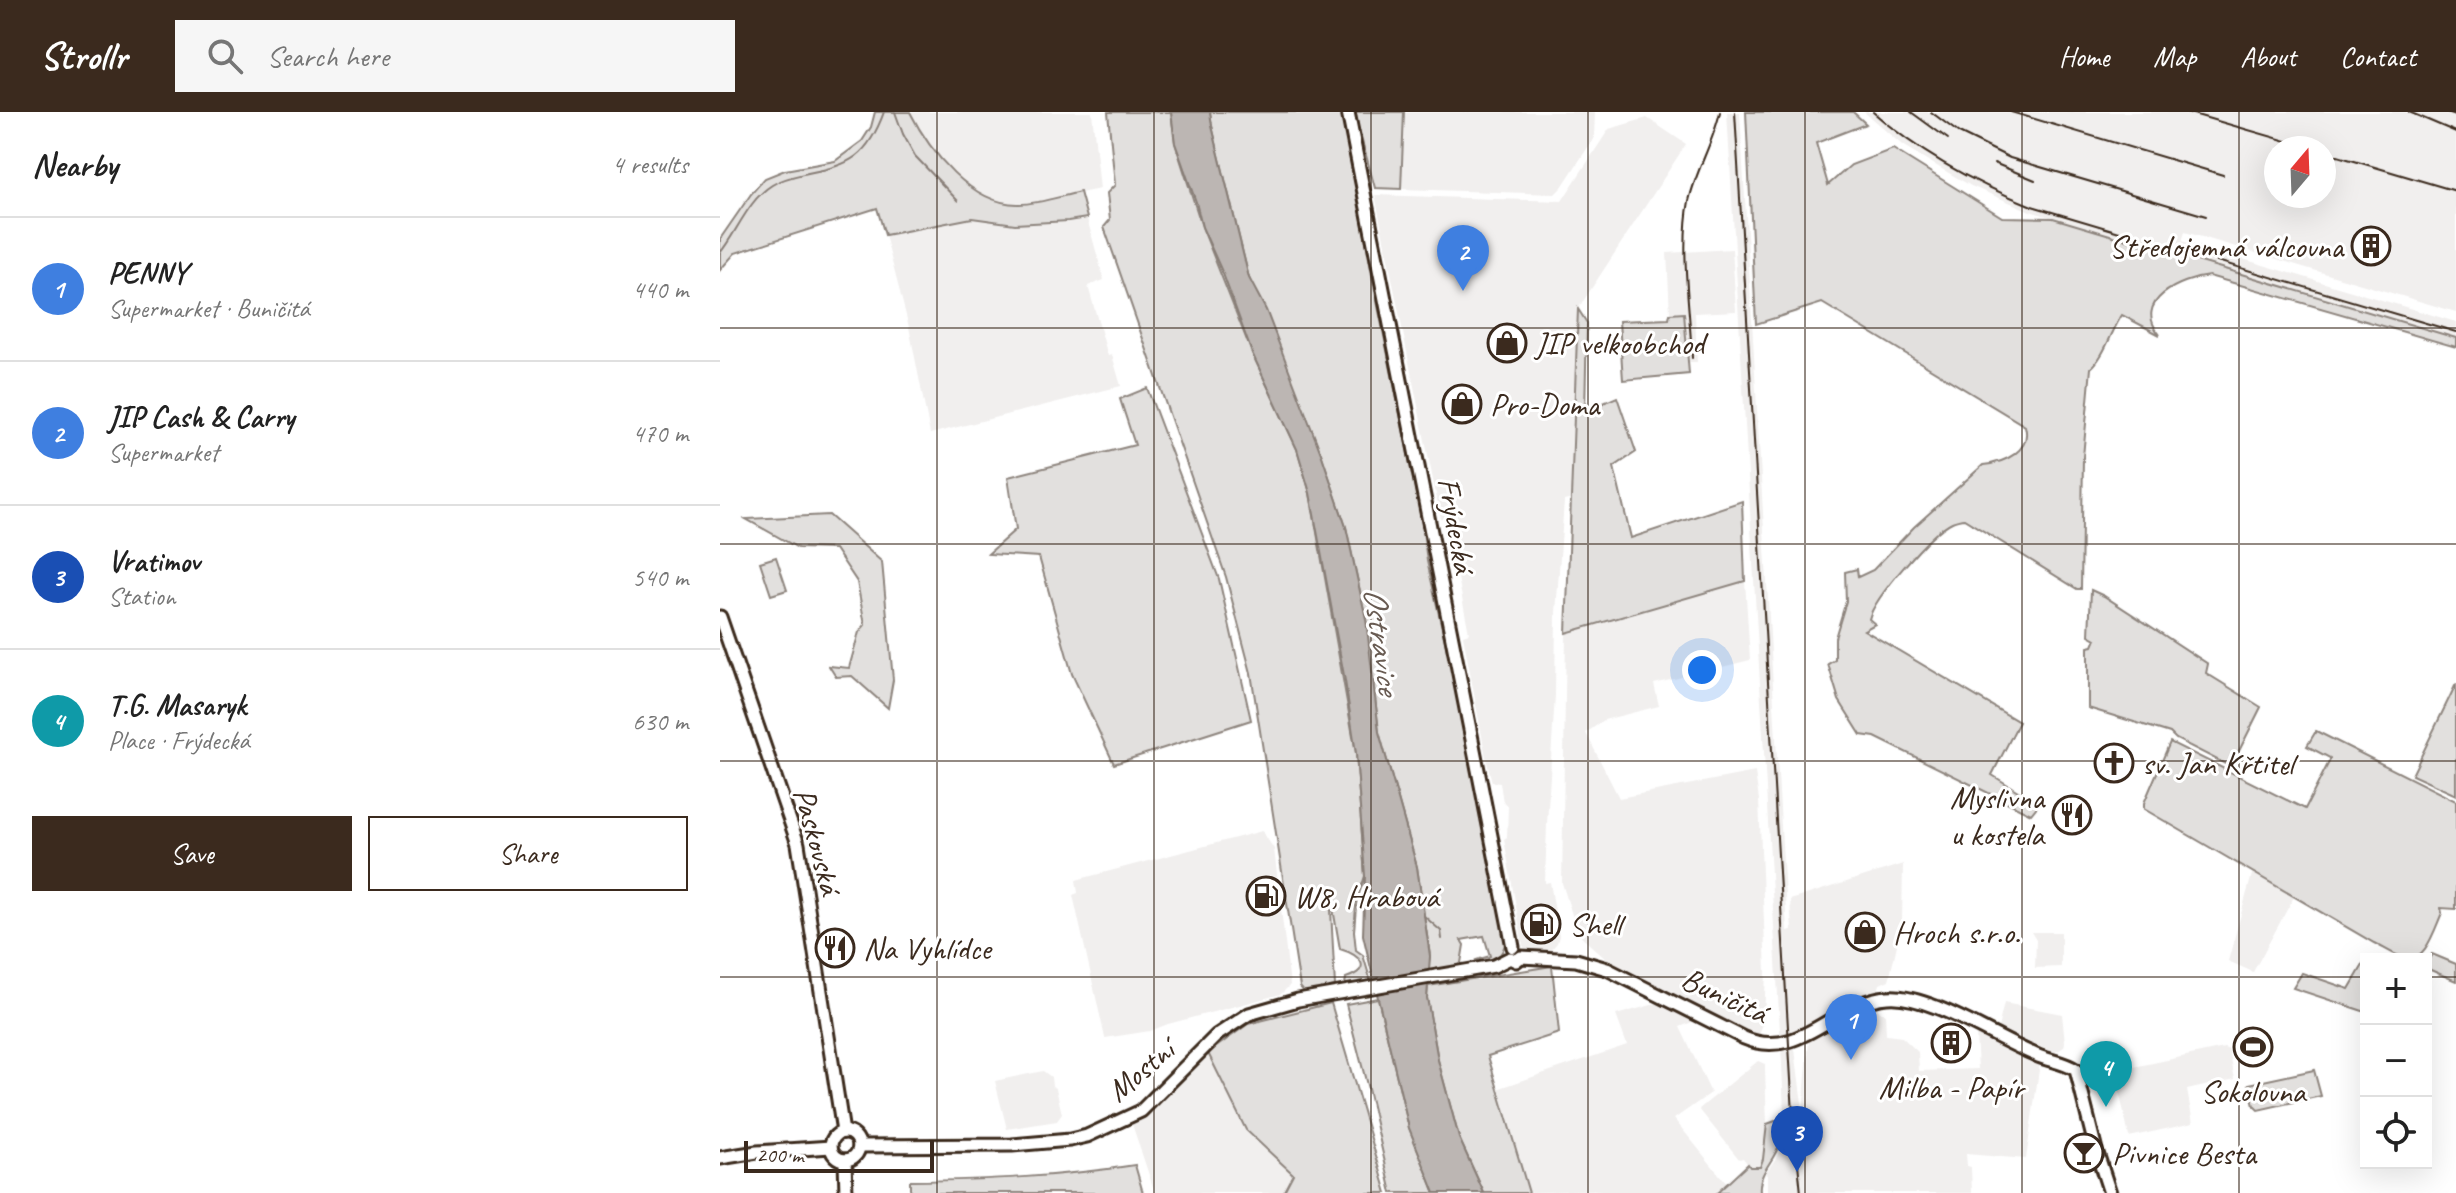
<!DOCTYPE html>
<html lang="en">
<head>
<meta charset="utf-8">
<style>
	body { margin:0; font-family:Caveat,sans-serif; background:#f6f6f6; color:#222 }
	.controls { position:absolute; right:24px; bottom:24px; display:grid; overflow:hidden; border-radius:0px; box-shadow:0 8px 32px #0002 }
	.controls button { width:72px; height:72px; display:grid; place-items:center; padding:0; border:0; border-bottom:2px solid #e0e0e0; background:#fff; color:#222; font:40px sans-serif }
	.compass { position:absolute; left:1544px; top:24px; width:72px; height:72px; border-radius:50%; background:#fff; box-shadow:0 8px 32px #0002; rotate:19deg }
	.scale { position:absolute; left:24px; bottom:20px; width:190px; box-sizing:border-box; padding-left:8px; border:4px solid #3b2a1e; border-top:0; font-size:22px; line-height:28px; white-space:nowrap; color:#3b2a1e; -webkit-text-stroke:6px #fff; paint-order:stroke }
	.you { position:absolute; left:982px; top:558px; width:28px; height:28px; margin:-20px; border:6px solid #fff; border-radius:50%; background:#1a73e8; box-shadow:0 0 0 12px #1a73e833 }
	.badge { display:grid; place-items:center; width:52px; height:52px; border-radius:50%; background:#3b2a1e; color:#fff; font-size:26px; font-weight:700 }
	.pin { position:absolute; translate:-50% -66px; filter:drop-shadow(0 2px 4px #0008) }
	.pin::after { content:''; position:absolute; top:42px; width:28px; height:24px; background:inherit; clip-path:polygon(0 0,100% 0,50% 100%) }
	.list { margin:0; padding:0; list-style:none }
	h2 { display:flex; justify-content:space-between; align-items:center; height:104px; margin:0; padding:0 32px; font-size:34px }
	h2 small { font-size:26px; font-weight:400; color:#767676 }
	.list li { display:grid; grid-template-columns:52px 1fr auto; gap:24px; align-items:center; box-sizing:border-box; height:144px; padding:0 32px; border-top:2px solid #e0e0e0 }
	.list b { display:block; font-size:30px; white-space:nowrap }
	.list p { margin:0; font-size:26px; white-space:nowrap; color:#767676 }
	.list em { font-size:26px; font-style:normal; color:#767676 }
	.actions { display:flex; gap:16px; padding:24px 32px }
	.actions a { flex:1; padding:18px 0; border:2px solid #3b2a1e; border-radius:0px; text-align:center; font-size:28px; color:#3b2a1e }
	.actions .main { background:#3b2a1e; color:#fff }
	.icon { flex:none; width:44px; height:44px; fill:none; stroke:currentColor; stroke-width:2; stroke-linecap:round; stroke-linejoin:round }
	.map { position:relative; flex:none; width:1736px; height:1081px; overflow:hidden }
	header { display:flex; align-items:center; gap:48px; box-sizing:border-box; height:112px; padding:0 40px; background:#3b2a1e; color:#fff }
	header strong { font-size:38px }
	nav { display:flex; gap:44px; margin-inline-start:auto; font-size:28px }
	.search { width:560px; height:72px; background:#f6f6f6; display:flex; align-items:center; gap:20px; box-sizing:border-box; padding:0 28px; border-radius:0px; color:#767676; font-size:30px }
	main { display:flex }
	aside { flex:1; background:#fff }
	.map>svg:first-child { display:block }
	.built { fill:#f1efee; fill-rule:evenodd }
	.green { fill:#e2e0de; stroke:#8e857e; stroke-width:2 }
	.water { fill:#bcb6b3; stroke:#887e77; stroke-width:2 }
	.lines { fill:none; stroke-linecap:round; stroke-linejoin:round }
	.stream { stroke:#887e77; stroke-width:2 }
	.secondary-casing { stroke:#3b2a1e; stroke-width:17 }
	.secondary { stroke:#fff; stroke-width:11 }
	.rail { stroke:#3b2a1e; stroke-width:2 }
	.grid { fill:none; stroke:#3b2a1e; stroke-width:2; stroke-opacity:0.55 }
	.labels { text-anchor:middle; stroke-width:6; stroke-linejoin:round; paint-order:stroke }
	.poi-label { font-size:32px; fill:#3b2a1e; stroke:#fff; text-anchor:start }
	.street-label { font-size:32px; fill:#3b2a1e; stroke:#fff }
	.water-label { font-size:34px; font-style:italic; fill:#685b52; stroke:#fff }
</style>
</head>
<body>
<header>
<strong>Strollr</strong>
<div class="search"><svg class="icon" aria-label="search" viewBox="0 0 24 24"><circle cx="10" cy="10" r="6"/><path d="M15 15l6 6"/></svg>Search here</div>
<nav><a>Home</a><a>Map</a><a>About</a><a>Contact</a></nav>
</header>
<main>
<aside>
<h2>Nearby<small>4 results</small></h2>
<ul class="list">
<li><span class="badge" style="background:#3f7fe0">1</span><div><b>PENNY</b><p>Supermarket · Buničitá</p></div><em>440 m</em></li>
<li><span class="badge" style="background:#3f7fe0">2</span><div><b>JIP Cash &amp; Carry</b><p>Supermarket</p></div><em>470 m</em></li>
<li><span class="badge" style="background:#1a4fb4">3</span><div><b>Vratimov</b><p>Station</p></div><em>540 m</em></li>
<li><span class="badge" style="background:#0f9aa8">4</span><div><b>T.G. Masaryk</b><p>Place · Frýdecká</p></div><em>630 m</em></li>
</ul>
<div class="actions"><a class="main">Save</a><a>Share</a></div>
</aside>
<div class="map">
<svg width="1736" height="1081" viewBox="0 0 1736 1081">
	<rect width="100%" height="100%" fill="#fff"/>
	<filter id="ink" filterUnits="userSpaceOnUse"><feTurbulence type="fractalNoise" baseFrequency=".0125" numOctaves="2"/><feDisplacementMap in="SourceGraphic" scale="16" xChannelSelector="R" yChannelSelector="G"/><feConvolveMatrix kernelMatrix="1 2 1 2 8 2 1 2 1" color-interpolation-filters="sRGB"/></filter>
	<g filter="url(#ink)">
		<g class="built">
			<path d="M181 0H372L380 77 360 81 384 168 368 174 388 244 392 243 401 274 210 322 189 215 165 123 251 106Z"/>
			<path d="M684 0H875L874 26 842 75 835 82 681 77Z"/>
			<path d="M1007 0H1020L1067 819 1072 818 1070 788 1183 752 1182 811 1169 868 1160 872 1158 879 1147 881 1093 914 1073 922 1083 999 1089 928 1142 896 1154 893 1161 901H1165L1166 923 1182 925 1198 940 1199 959 1258 957 1256 921 1320 951 1306 1047 1246 1042 1247 1054 1251 1055 1252 1081H1047V1059L1056 1046 1065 1027 1062 953Z"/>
			<path d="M1144 0H1736V200L1465 120 1462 129 1736 210V226L1310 99 1251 74 1210 50 1182 33ZM1556 36H1604V84H1556Z"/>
			<path d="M927 6 966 32 858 197 852 387 844 389 836 501 835 583 827 712 825 771 830 770 839 824 837 831 830 839 822 841 809 840 803 834 784 727 787 725 788 694 783 690 780 671 772 670 766 646 743 523 749 521 730 425 726 421 724 407H721L655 83 842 89 889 17Z"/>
			<path d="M1012 137 1016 199 975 201 977 250H968L964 201 950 202 947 141Z"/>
			<path d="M1025 469 1030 548 934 572 939 594 884 608 866 621 899 686 1035 660 1039 688 1046 860 1044 908 1039 924 920 867 887 848 858 822 842 771 846 521Z"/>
			<path d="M542 719 554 737 570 873 561 882 448 912 430 919 385 926 353 783 358 781 356 768Z"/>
			<path d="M1533 759 1575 783 1533 860 1508 849Z"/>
			<path d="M1311 820H1341V855L1315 856 1316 828Z"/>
			<path d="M942 890 977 908 960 915 991 981 954 1007 1007 1072 997 1081H891L867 1078 809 1081 777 977 907 933 896 903Z"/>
			<path d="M1284 891 1342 902 1345 930 1344 935 1338 939 1332 940 1278 916Z"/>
			<path d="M1504 936 1509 938 1515 967 1467 978 1473 1011 1409 1025 1395 959Z"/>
			<path d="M488 941 526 1018 574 1062 563 1081H435L412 1012 434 996Z"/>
			<path d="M1038 949 1045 952V958L1047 1012 1043 1047 1040 1055H1030L1023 1046 1019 1047 979 997Z"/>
			<path d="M323 959 331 965 332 974 336 976 342 1002 337 1009 287 1017 275 969Z"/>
		</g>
		<g class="green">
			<path d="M155 0H190C209 38 251 93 299 92 319 92 341 84 360 80L367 106 348 109 295 112 252 106 165 123 157 96 15 141 0 158V127L31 82 45 66 65 58 115 49 142 29 151 15Z"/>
			<path d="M388 0H451L455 31 482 115 532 241 577 337 590 381 636 641 645 764 639 782 637 783 634 819 636 838 643 843 651 870 625 873 626 866C654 857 640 843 620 837L610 779 615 874 585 881 580 875 531 561 506 465 384 115 390 108 387 81 395 73Z"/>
			<path d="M490 0H623L653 169 702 411 707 449 733 565 786 828C783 845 774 851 758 851L756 848 770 844 764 824 741 828 744 833 740 857 708 858 710 844 697 755 659 620 646 507 626 415 602 344 529 166 492 14Z"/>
			<path d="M634 0H684L681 77 655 76Z"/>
			<path d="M1026 0H1133L1146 12 1096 31 1108 73 1131 53 1173 37 1282 105 1333 106 1736 226V235L1489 164C1461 167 1411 189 1440 223L1402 203C1392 218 1384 245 1371 256L1363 345 1361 477H1357L1244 407C1241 407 1234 409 1232 410 1211 420 1154 486 1149 507L1155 512 1144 518 1299 610 1272 663 1319 692 1311 702 1155 625 1141 623 1119 588 1108 552 1115 548V526L1126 489 1125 460 1137 457 1138 465 1153 458 1194 415 1263 353C1284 351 1312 339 1305 314L1102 191 1036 212Z"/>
			<path d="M858 197 867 211 865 299 897 285 916 340 894 355 911 426 1022 389 1025 469 846 521Z"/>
			<path d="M964 201 969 262 903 268 899 209 949 207 950 202Z"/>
			<path d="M427 276 499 467 531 608 394 652 352 562 319 445 268 442 296 417 288 365 415 333 400 287Z"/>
			<path d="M109 403 162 450 173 568 168 596 132 564 116 565 109 554 129 556 139 520 145 513 137 470 115 437 78 436 26 407Z"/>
			<path d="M56 445 67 478 51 483 40 450Z"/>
			<path d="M1371 478 1384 484 1488 552 1486 561 1541 595 1511 655 1456 627 1450 621 1368 596V535L1373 534 1376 527 1369 523Z"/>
			<path d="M1736 572V683L1692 663Z"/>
			<path d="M1596 619 1736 689V797L1721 796 1722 801C1715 816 1705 853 1684 846 1674 843 1664 836 1654 831L1424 697V691L1450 630 1585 697 1610 648V646L1587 634Z"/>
			<path d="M1712 842 1736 852V869L1706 856V852Z"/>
			<path d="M1646 848V900L1573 876 1582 861 1629 877Z"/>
			<path d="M832 854 839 921 768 944 809 1081H764L739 1026 718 948 707 886 708 874Z"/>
			<path d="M658 886 689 1016 715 1081H672L648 977 626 892Z"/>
			<path d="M611 891 667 1081H563L573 1062 526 1018 488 941 528 912Z"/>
			<path d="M1594 958 1601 984 1538 998 1534 994 1529 972Z"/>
			<path d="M1061 1007C1061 1015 1061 1025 1059 1033 1053 1051 1038 1060 1040 1081H997L1028 1052 1030 1055H1040L1043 1047 1047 1012Z"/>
			<path d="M415 1053 423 1081H190V1069C266 1068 340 1065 415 1053Z"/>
		</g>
		<path class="water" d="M451 0H490L492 14 529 166 546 198 602 344 626 415 646 507 659 620 697 755 710 844 707 886 718 948 739 1026 764 1081H715L689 1016 643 823 645 764 636 641 625 569 590 381 577 337 532 241 503 162 482 115 476 90 455 31Z"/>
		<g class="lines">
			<g class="stream">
				<path d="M175 0 183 22 195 44 238 89"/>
				<path d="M0 141C17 120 28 88 52 73 63 66 75 64 88 61 131 53 148 44 164 0"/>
				<path d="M704 804 721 819 722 827"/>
			</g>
			<g class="secondary-casing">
				<g id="secondary">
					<path d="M628 0 793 835"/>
					<path d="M0 505 78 732 123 1020"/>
					<circle cx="125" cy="1034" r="14"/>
					<path d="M139 1034 292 1033 350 1028 367 1024 421 999 497 923 529 902 578 888 774 854 790 846 796 849 801 845 856 848 887 857 1024 926C1080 950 1115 889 1167 885 1208 881 1276 927 1316 943 1329 949 1344 950 1356 958L1376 1038 1390 1081"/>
					<path d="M0 1046 37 1040 111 1035"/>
					<path d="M125 1048 126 1081"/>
				</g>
			</g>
			<use href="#secondary" class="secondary"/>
			<g class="rail">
				<path d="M1015 0 1073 1002 1081 1081"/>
				<path d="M1153 0C1200 42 1254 71 1312 94L1736 220"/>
				<path d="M1191 0 1228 27"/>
				<path d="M1211 0 1239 21 1290 46 1486 104"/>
				<path d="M1291 0 1503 63"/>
				<path d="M1466 0 1591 36"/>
				<path d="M1689 0 1736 20"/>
				<path d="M1727 0 1736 3"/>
				<path d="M1604 40 1736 79"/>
				<path d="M1274 51 1315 68"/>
				<path d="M972 246C970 198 960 136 969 89 976 58 993 31 1000 0"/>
			</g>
		</g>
	</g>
	<path class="grid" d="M217 0V1081M434 0V1081M651 0V1081M868 0V1081M1085 0V1081M1302 0V1081M1519 0V1081M0 216H1736M0 432H1736M0 649H1736M0 865H1646M1706 865H1736"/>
	<defs>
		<g id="building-ring" transform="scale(2)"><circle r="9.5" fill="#fff" stroke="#3b2a1e" stroke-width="1.5"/><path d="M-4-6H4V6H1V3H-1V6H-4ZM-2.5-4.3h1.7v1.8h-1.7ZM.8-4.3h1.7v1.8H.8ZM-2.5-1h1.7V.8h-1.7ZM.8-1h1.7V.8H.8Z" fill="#3b2a1e"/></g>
		<g id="shop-ring" transform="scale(2)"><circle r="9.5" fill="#fff" stroke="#3b2a1e" stroke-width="1.5"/><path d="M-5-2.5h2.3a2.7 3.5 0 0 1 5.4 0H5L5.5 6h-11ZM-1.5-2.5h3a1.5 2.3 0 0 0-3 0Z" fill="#3b2a1e"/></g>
		<g id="church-ring" transform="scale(2)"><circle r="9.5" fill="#fff" stroke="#3b2a1e" stroke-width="1.5"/><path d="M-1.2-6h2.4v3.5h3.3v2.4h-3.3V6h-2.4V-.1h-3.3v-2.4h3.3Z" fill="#3b2a1e"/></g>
		<g id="restaurant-ring" transform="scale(2)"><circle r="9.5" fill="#fff" stroke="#3b2a1e" stroke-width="1.5"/><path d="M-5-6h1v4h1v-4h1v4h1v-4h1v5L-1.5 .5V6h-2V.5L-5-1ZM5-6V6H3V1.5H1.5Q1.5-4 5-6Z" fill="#3b2a1e"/></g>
		<g id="fuel-ring" transform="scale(2)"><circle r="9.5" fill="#fff" stroke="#3b2a1e" stroke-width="1.5"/><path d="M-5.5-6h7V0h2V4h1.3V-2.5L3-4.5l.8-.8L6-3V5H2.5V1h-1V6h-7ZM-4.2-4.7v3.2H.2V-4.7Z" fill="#3b2a1e"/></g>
		<g id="stadium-ring" transform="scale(2)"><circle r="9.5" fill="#fff" stroke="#3b2a1e" stroke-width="1.5"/><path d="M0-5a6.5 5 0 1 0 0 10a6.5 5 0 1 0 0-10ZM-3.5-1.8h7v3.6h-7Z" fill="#3b2a1e"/></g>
		<g id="bar-ring" transform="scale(2)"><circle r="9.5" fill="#fff" stroke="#3b2a1e" stroke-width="1.5"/><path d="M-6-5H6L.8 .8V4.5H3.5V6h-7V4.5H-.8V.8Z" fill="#3b2a1e"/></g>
	</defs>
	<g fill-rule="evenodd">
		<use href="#building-ring" x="1651" y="134"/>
		<use href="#shop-ring" x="787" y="231"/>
		<use href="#shop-ring" x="742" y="292"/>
		<use href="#church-ring" x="1394" y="651"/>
		<use href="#restaurant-ring" x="1352" y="703"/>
		<use href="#fuel-ring" x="546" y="784"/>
		<use href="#fuel-ring" x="821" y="812"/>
		<use href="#shop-ring" x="1145" y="820"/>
		<use href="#restaurant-ring" x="115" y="836"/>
		<use href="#building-ring" x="1231" y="931"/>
		<use href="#stadium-ring" x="1533" y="935"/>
		<use href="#bar-ring" x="1364" y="1041"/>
	</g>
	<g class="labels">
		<g class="poi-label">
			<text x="1623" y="145" text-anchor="end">Středojemná válcovna</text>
			<text x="815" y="242">JIP velkoobchod</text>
			<text x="770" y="303">Pro-Doma</text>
			<text x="1422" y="662">sv. Jan Křtitel</text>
			<text x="1324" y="696" text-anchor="end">Myslivna<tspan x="1324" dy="37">u kostela</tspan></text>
			<text x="574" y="795">W8, Hrabová</text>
			<text x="849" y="823">Shell</text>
			<text x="1173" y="831">Hroch s.r.o.</text>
			<text x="143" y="847">Na Vyhlídce</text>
			<text x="1231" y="986" text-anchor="middle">Milba - Papír</text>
			<text x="1533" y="990" text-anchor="middle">Sokolovna</text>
			<text x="1392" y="1052">Pivnice Besta</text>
		</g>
		<g class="street-label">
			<text transform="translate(737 413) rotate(80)" y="11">Frýdecká</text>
			<text transform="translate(98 729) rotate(75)" y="11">Paskovská</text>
			<text transform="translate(1005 883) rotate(25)" y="11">Buničitá</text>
			<text transform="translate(420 958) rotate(-40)" y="11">Mostní</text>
		</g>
		<g class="water-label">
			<text transform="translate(663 528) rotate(82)" y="12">Ostravice</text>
		</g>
	</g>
</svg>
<div class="controls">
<button>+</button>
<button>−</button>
<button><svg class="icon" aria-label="locate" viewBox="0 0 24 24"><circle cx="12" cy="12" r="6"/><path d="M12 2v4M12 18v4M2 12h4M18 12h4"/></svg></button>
</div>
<svg class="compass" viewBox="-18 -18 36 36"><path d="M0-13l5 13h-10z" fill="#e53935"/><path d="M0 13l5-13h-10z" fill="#767676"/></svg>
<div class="scale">200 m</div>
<div class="you"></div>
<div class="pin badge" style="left:1131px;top:948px;background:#3f7fe0">1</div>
<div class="pin badge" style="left:743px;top:179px;background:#3f7fe0">2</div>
<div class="pin badge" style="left:1077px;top:1060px;background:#1a4fb4">3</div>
<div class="pin badge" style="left:1386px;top:995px;background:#0f9aa8">4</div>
</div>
</main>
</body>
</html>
